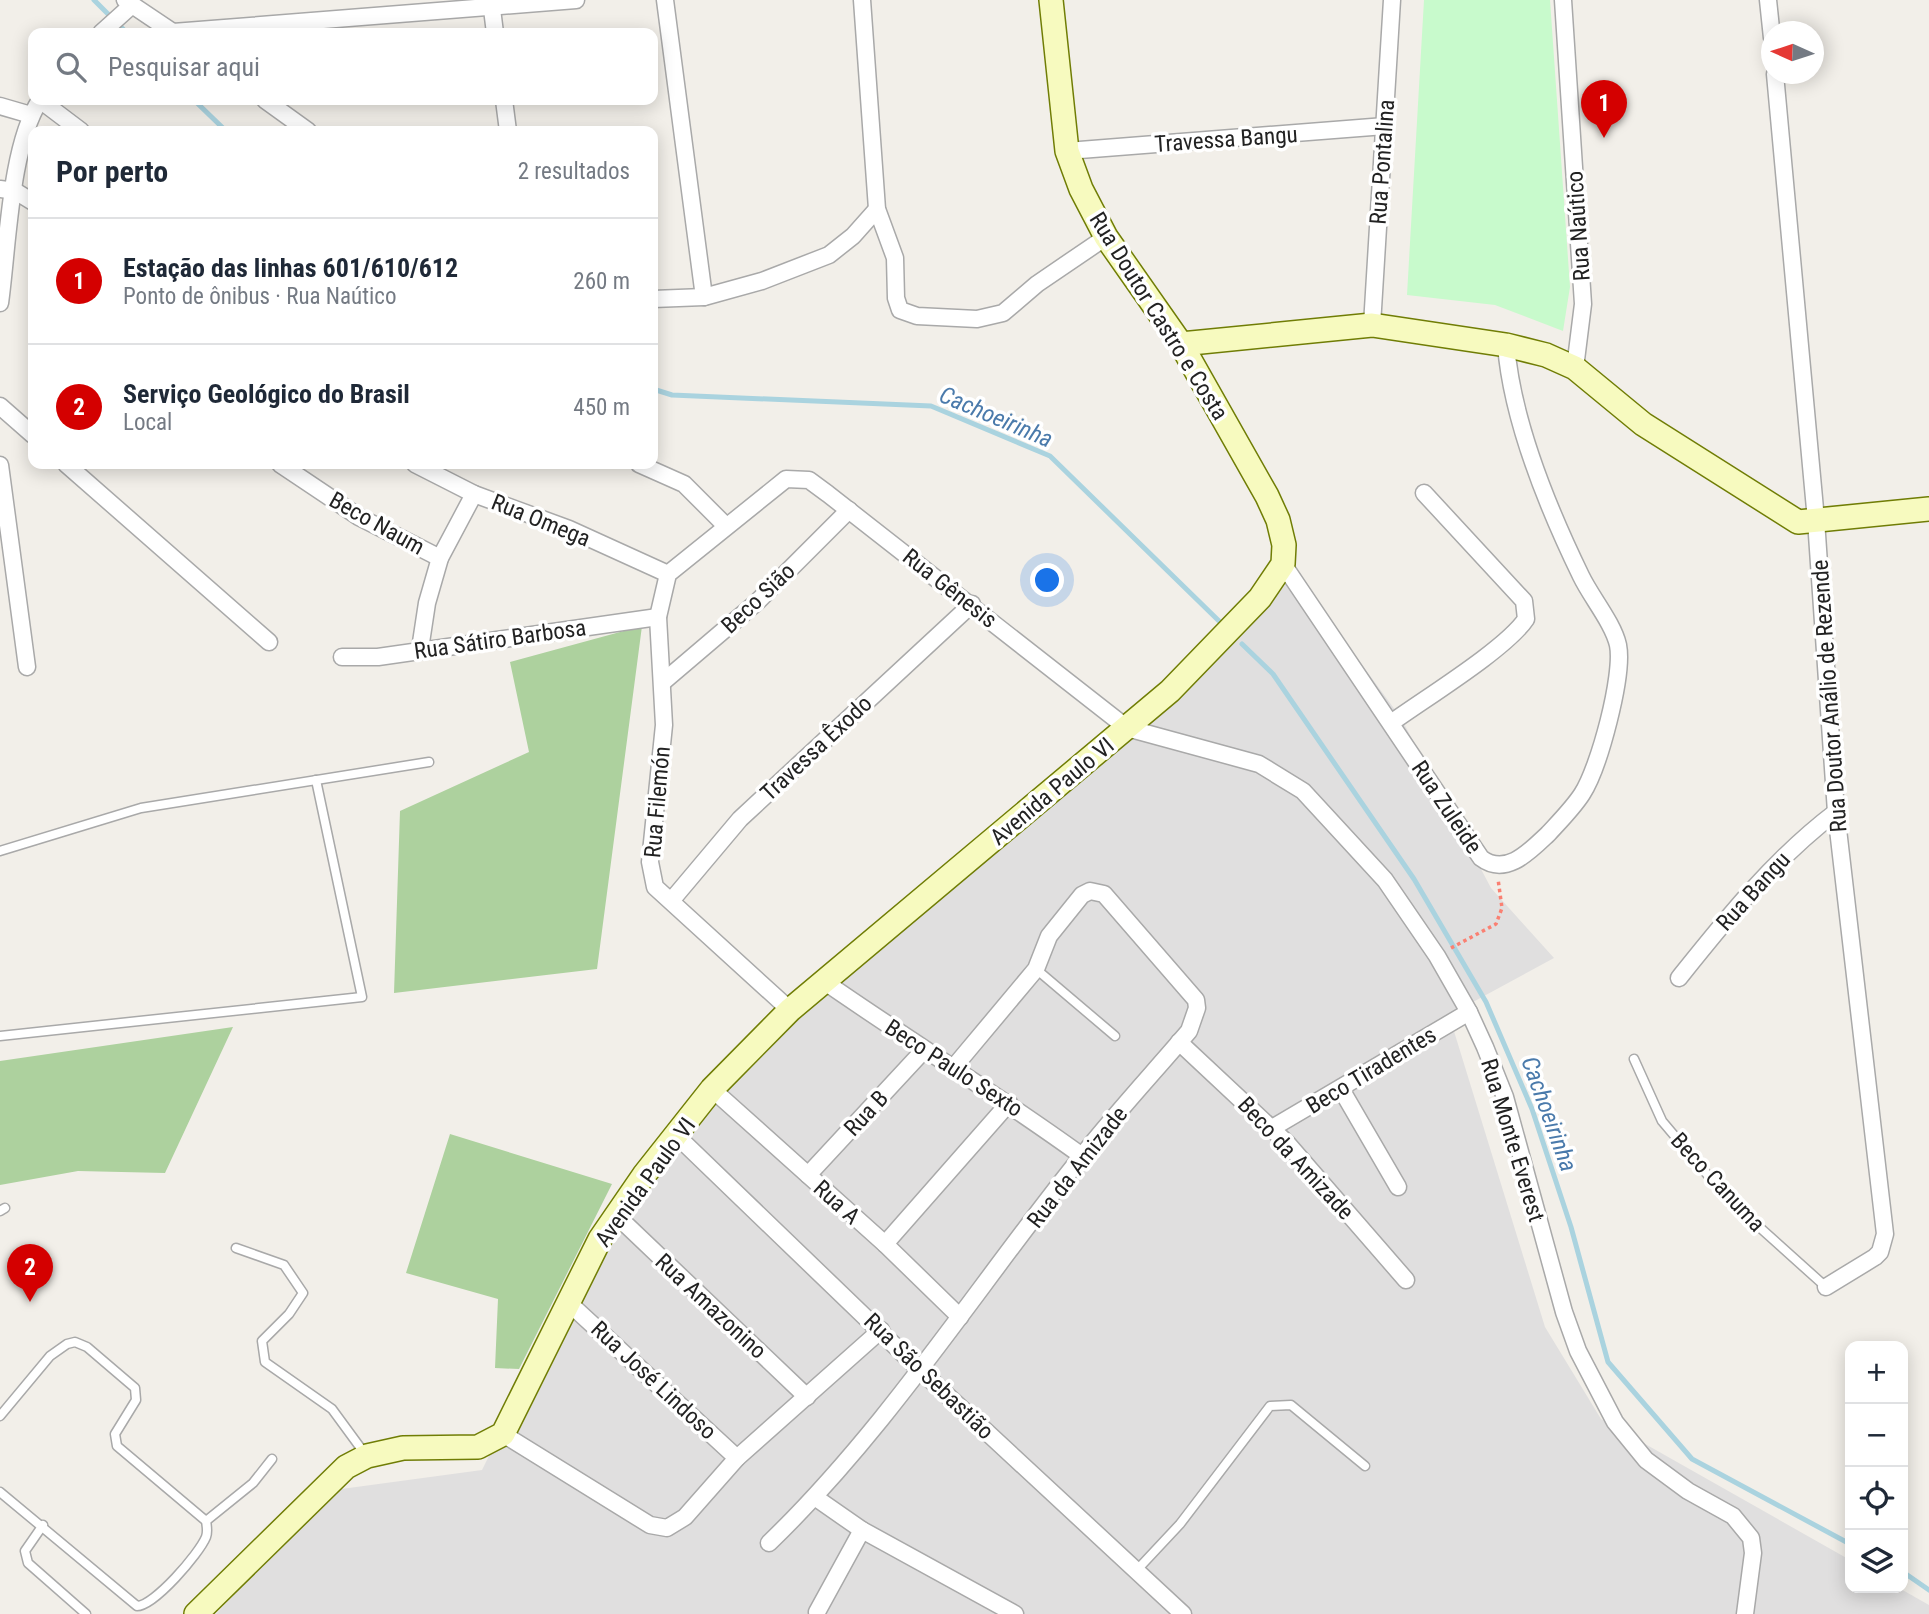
<!DOCTYPE html>
<html lang="pt">
<head>
<meta charset="utf-8">
<style>
	body { margin:0; font-family:"Roboto Condensed",sans-serif; background:#f6f6f7; color:#1f2937 }
	.controls { position:absolute; right:21px; bottom:21px; display:grid; overflow:hidden; border-radius:14px; box-shadow:0 4px 18px #0003 }
	.controls button { width:63px; height:63px; display:grid; place-items:center; padding:0; border:0; border-bottom:2px solid #e0e1e3; background:#fff; color:#1f2937; font:35px sans-serif }
	.compass { position:absolute; left:1761px; top:21px; width:63px; height:63px; border-radius:50%; background:#fff; box-shadow:0 4px 18px #0003; rotate:273deg }
	.you { position:absolute; left:1048px; top:581px; width:24px; height:24px; margin:-18px; border:5px solid #fff; border-radius:50%; background:#1a73e8; box-shadow:0 0 0 10px #1a73e833 }
	.badge { display:grid; place-items:center; width:46px; height:46px; border-radius:50%; background:#d40000; color:#fff; font-size:23px; font-weight:700 }
	.pin { position:absolute; translate:-50% -58px; filter:drop-shadow(0 2px 4px #0008) }
	.pin::after { content:''; position:absolute; top:37px; width:24px; height:21px; background:inherit; clip-path:polygon(0 0,100% 0,50% 100%) }
	.list { margin:0; padding:0; list-style:none }
	h2 { display:flex; justify-content:space-between; align-items:center; height:91px; margin:0; padding:0 28px; font-size:30px }
	h2 small { font-size:23px; font-weight:400; color:#747a83 }
	.list li { display:grid; grid-template-columns:46px 1fr auto; gap:21px; align-items:center; box-sizing:border-box; height:126px; padding:0 28px; border-top:2px solid #e0e1e3 }
	.list b { display:block; font-size:26px; white-space:nowrap }
	.list p { margin:0; font-size:23px; white-space:nowrap; color:#747a83 }
	.list em { font-size:23px; font-style:normal; color:#747a83 }
	.icon { flex:none; width:38px; height:38px; fill:none; stroke:currentColor; stroke-width:2; stroke-linecap:round; stroke-linejoin:round }
	.map { position:relative; flex:none; width:1929px; height:1614px; overflow:hidden }
	.search { position:absolute; background:#fff; box-shadow:0 4px 18px #0003; left:28px; top:28px; width:630px; height:77px; display:flex; align-items:center; gap:18px; box-sizing:border-box; padding:0 24px; border-radius:14px; color:#747a83; font-size:26px }
	.panel { position:absolute; background:#fff; box-shadow:0 4px 18px #0003; left:28px; top:126px; width:630px; height:343px; border-radius:14px }
	.map>svg:first-child { display:block }
	.residential { fill:#e0dfdf }
	.forest { fill:#add19e }
	.park { fill:#c8facc }
	.lines { fill:none; stroke-linecap:round; stroke-linejoin:round }
	.stream { stroke:#aad3df; stroke-width:5 }
	.lane-casing { stroke:#a9a9a9; stroke-width:11 }
	.street-casing { stroke:#a9a9a9; stroke-width:19 }
	.secondary-casing { stroke:#707d05; stroke-width:26 }
	.path { stroke:#fa8072; stroke-width:3.5; stroke-dasharray:3.5 3.5; stroke-linecap:butt }
	.lane { stroke:#fff; stroke-width:8 }
	.street { stroke:#fff; stroke-width:16 }
	.secondary { stroke:#f7fabf; stroke-width:23 }
	.labels { text-anchor:middle; stroke-width:7; stroke-linejoin:round; paint-order:stroke }
	.street-label { font-size:23px; fill:#222; stroke:#fff }
	.water-label { font-size:24px; font-style:italic; fill:#4a7aab; stroke:#fff }
</style>
</head>
<body>
<div class="map">
<svg width="1929" height="1614" viewBox="0 0 1929 1614">
	<rect width="100%" height="100%" fill="#f2efe9"/>
	<path class="residential" d="M1288 564 1401 718 1491 888 1554 958 1449 1015 1545 1327 1601 1419 1850 1560V1588H1899L1929 1605V1614H216L334 1490 482 1470 622 1187 688 1108 1137 710Z"/>
	<g class="forest">
		<path d="M642 626 597 969 394 993 400 811 529 752 510 662Z"/>
		<path d="M233 1027 165 1173 78 1171 0 1185V1061Z"/>
		<path d="M450 1134 612 1184 519 1369 495 1368 498 1299 406 1273Z"/>
	</g>
	<path class="park" d="M1424 0H1550L1570 287 1563 331 1495 305 1407 295Z"/>
	<g class="lines">
		<g class="stream">
			<path d="M94 0 127 33"/>
			<path d="M194 100 226 131"/>
			<path d="M653 389 672 395 931 406 1050 456 1219 621"/>
			<path d="M1242 644 1273 674 1414 879 1486 1002 1532 1109 1571 1227 1608 1362 1692 1459 1850 1544"/>
			<path d="M1903 1572 1929 1590"/>
		</g>
		<g class="lane-casing">
			<g id="lane">
				<path d="M0 851 141 808 429 762"/>
				<path d="M1036 969 1115 1036"/>
				<path d="M0 1036 362 997 316 780"/>
				<path d="M1634 1059 1662 1121 1728 1199 1826 1287"/>
				<path d="M0 1211 5 1208"/>
				<path d="M236 1248 284 1265 303 1293 289 1314 262 1341 265 1362 332 1409 365 1454"/>
				<path d="M0 1416 50 1356 67 1344 75 1342 87 1347 135 1388 136 1400 115 1434 117 1446 206 1521C207 1527 208 1532 206 1537 199 1554 154 1606 137 1606L0 1492"/>
				<path d="M206 1521 253 1483 272 1459"/>
				<path d="M43 1525 25 1551 28 1563 86 1614"/>
				<path d="M1136 1571 1180 1524 1270 1406 1291 1405 1365 1466"/>
			</g>
		</g>
		<g class="street-casing">
			<g id="street">
				<path d="M125 0 174 33"/>
				<path d="M665 0 704 297"/>
				<path d="M862 0 877 209 895 258 896 298 900 310 917 316 977 319 1003 313 1037 284 1106 237"/>
				<path d="M1563 0 1583 304 1575 368"/>
				<path d="M1768 0 1772 38"/>
				<path d="M491 1 495 33"/>
				<path d="M173 32 576 0"/>
				<path d="M101 33 131 6V0"/>
				<path d="M1775 74 1816 520 1836 812 1885 1234 1880 1252 1875 1257 1826 1287"/>
				<path d="M40 100 81 131"/>
				<path d="M265 100 308 131"/>
				<path d="M504 100 508 131"/>
				<path d="M0 106 31 115"/>
				<path d="M1067 151 1385 126"/>
				<path d="M0 189 15 191 33 202"/>
				<path d="M653 299 704 297 762 281 829 255 853 236 877 209"/>
				<path d="M0 303C8 245 10 147 40 100"/>
				<path d="M1372 325 1392 0"/>
				<path d="M0 406 33 435"/>
				<path d="M66 464 269 642"/>
				<path d="M280 464 359 517 440 558"/>
				<path d="M415 464 474 494 569 529 668 574"/>
				<path d="M639 464 684 484 725 525"/>
				<path d="M0 465 27 667"/>
				<path d="M1283 564 1481 858C1506 877 1530 851 1548 834 1559 822 1573 808 1582 794 1599 768 1624 675 1618 645 1613 623 1591 597 1581 576 1547 506 1512 421 1506 345"/>
				<path d="M420 649 427 603 440 558 474 494"/>
				<path d="M342 657H378L658 617"/>
				<path d="M663 682 757 602 849 510"/>
				<path d="M1391 723C1424 699 1506 649 1526 619L1524 601 1424 493"/>
				<path d="M671 901 740 819 972 604"/>
				<path d="M1679 978C1727 918 1774 859 1836 812"/>
				<path d="M825 982C910 1041 998 1095 1082 1156"/>
				<path d="M790 1010 655 887 650 862 664 725 658 617 668 574 786 479 809 480 828 494 1127 728 1259 764 1303 791 1385 880 1437 956 1469 1012 1485 1047 1505 1097 1564 1312 1578 1351 1615 1422 1646 1460 1688 1491 1733 1516 1751 1538 1753 1553 1745 1614"/>
				<path d="M1179 1042 1287 1143 1406 1280"/>
				<path d="M712 1089 885 1244 960 1317"/>
				<path d="M1341 1089 1398 1187"/>
				<path d="M1272 1128 1469 1012"/>
				<path d="M677 1136 921 1371 1183 1614"/>
				<path d="M808 1175 924 1050"/>
				<path d="M616 1215 807 1397"/>
				<path d="M885 1244 1009 1103"/>
				<path d="M570 1304 737 1458"/>
				<path d="M503 1434 650 1525 667 1528 685 1517 737 1458 881 1330"/>
				<path d="M816 1498 862 1530 1015 1614"/>
				<path d="M769 1543C889 1427 978 1285 1082 1156 1116 1113 1154 1072 1189 1031L1197 1008 1196 1000 1104 894 1090 891 1082 895 1049 936 1036 969 954 1067"/>
				<path d="M817 1612 862 1530"/>
			</g>
		</g>
		<g class="secondary-casing">
			<g id="secondary">
				<path d="M1181 344 1372 325 1506 345 1546 355 1575 368 1643 424 1798 522 1929 509"/>
				<path d="M196 1614 346 1467 367 1456 403 1448 478 1447 503 1434 600 1239 644 1175 712 1089 790 1010 1170 691 1260 598 1283 564 1284 545 1278 520 1267 496 1181 344 1106 237 1081 189 1067 151 1051 0"/>
			</g>
		</g>
		<path class="path" d="M1451 948 1496 924 1502 908 1498 879"/>
		<use href="#lane" class="lane"/>
		<use href="#street" class="street"/>
		<use href="#secondary" class="secondary"/>
	</g>
	<g class="labels">
		<g class="street-label">
			<text transform="translate(1226 139) rotate(-4)" y="8">Travessa Bangu</text>
			<text transform="translate(1382 162) rotate(-86)" y="8">Rua Pontalina</text>
			<text transform="translate(1578 226) rotate(-94)" y="8">Rua Naútico</text>
			<text transform="translate(1159 316) rotate(58)" y="8">Rua Doutor Castro e Costa</text>
			<text transform="translate(541 520) rotate(22)" y="8">Rua Omega</text>
			<text transform="translate(377 523) rotate(29)" y="8">Beco Naum</text>
			<text transform="translate(950 588) rotate(38)" y="8">Rua Gênesis</text>
			<text transform="translate(758 598) rotate(-43)" y="8">Beco Sião</text>
			<text transform="translate(500 639) rotate(-8)" y="8">Rua Sátiro Barbosa</text>
			<text transform="translate(1829 696) rotate(-94)" y="8">Rua Doutor Análio de Rezende</text>
			<text transform="translate(816 748) rotate(-43)" y="8">Travessa Êxodo</text>
			<text transform="translate(1052 791) rotate(-40)" y="8">Avenida Paulo VI</text>
			<text transform="translate(657 802) rotate(-85)" y="8">Rua Filemón</text>
			<text transform="translate(1447 807) rotate(56)" y="8">Rua Zuleide</text>
			<text transform="translate(1753 891) rotate(-48)" y="8">Rua Bangu</text>
			<text transform="translate(954 1068) rotate(33)" y="8">Beco Paulo Sexto</text>
			<text transform="translate(1371 1070) rotate(-31)" y="8">Beco Tiradentes</text>
			<text transform="translate(866 1113) rotate(-47)" y="8">Rua B</text>
			<text transform="translate(1513 1140) rotate(73)" y="8">Rua Monte Everest</text>
			<text transform="translate(1296 1158) rotate(47)" y="8">Beco da Amizade</text>
			<text transform="translate(1077 1167) rotate(-52)" y="8">Rua da Amizade</text>
			<text transform="translate(645 1182) rotate(-54)" y="8">Avenida Paulo VI</text>
			<text transform="translate(1718 1182) rotate(47)" y="8">Beco Canuma</text>
			<text transform="translate(837 1202) rotate(42)" y="8">Rua A</text>
			<text transform="translate(711 1306) rotate(43)" y="8">Rua Amazonino</text>
			<text transform="translate(929 1376) rotate(44)" y="8">Rua São Sebastião</text>
			<text transform="translate(654 1380) rotate(43)" y="8">Rua José Lindoso</text>
		</g>
		<g class="water-label">
			<text transform="translate(996 417) rotate(23)" y="8">Cachoeirinha</text>
			<text transform="translate(1549 1114) rotate(70)" y="8">Cachoeirinha</text>
		</g>
	</g>
</svg>
<div class="controls">
<button>+</button>
<button>−</button>
<button><svg class="icon" aria-label="locate" viewBox="0 0 24 24"><circle cx="12" cy="12" r="6"/><path d="M12 2v4M12 18v4M2 12h4M18 12h4"/></svg></button>
<button><svg class="icon" aria-label="layers" viewBox="0 0 24 24"><path d="M12 4l9 5-9 5-9-5zM3 14l9 5 9-5"/></svg></button>
</div>
<svg class="compass" viewBox="-18 -18 36 36"><path d="M0-13l5 13h-10z" fill="#e53935"/><path d="M0 13l5-13h-10z" fill="#747a83"/></svg>
<div class="you"></div>
<div class="pin badge" style="left:1604px;top:138px">1</div>
<div class="pin badge" style="left:30px;top:1302px">2</div>
<div class="search"><svg class="icon" aria-label="search" viewBox="0 0 24 24"><circle cx="10" cy="10" r="6"/><path d="M15 15l6 6"/></svg>Pesquisar aqui</div>
<section class="panel">
<h2>Por perto<small>2 resultados</small></h2>
<ul class="list">
<li><span class="badge">1</span><div><b>Estação das linhas 601/610/612</b><p>Ponto de ônibus · Rua Naútico</p></div><em>260 m</em></li>
<li><span class="badge">2</span><div><b>Serviço Geológico do Brasil</b><p>Local</p></div><em>450 m</em></li>
</ul>
</section>
</div>
</body>
</html>
